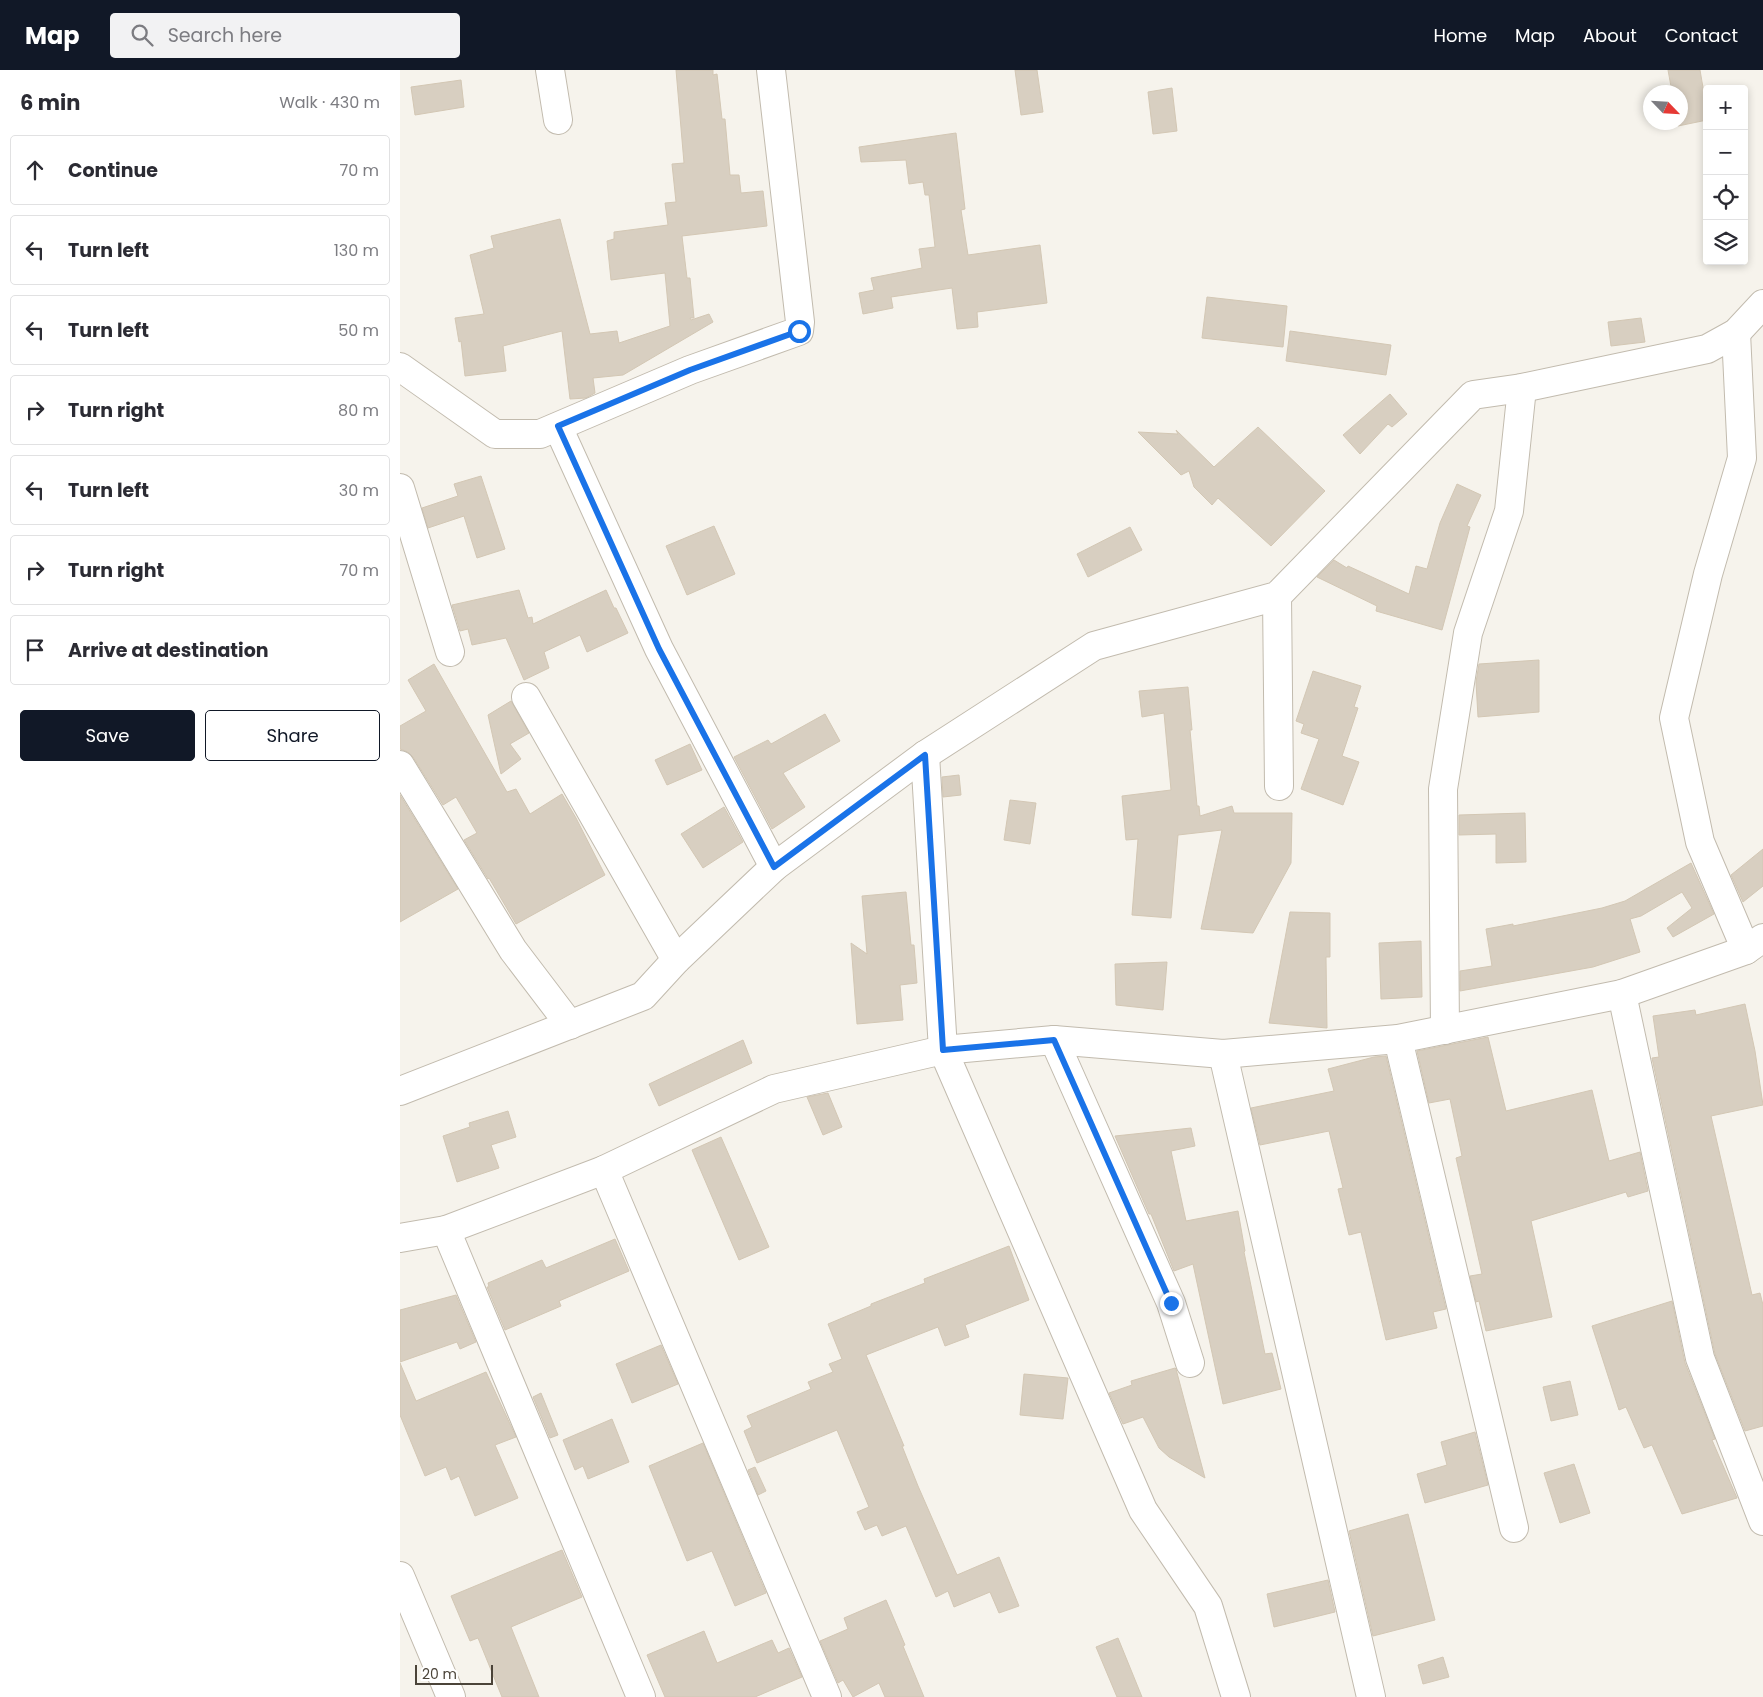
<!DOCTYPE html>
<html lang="en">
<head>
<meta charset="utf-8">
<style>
	body { margin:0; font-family:Poppins,sans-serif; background:#f2f2f3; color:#2b2b33 }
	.controls { position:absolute; right:15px; top:15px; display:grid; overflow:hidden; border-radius:5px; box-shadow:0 2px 8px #0003 }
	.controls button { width:45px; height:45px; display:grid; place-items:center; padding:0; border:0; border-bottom:1px solid #e1e1e2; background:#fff; color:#2b2b33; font:25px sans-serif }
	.compass { position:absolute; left:1243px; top:15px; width:45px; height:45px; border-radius:50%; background:#fff; box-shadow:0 2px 8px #0003; rotate:115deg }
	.scale { position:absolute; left:15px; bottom:12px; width:78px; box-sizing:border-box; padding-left:5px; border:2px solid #4b4439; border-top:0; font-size:14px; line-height:18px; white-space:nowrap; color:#4b4439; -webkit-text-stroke:4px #fff; paint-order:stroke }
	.stop { position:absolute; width:15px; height:15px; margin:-11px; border:4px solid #1a73e8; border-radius:50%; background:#fff }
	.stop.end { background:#1a73e8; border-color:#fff; box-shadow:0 1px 5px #0008 }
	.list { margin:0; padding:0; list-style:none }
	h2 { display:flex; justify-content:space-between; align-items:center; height:65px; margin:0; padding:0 20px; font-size:21px }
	h2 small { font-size:16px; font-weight:400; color:#7c7c81 }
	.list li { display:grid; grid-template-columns:32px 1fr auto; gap:15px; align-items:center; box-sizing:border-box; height:70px; margin:0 10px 10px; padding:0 10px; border:1px solid #e1e1e2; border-radius:5px }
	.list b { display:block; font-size:19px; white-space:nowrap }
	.list em { font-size:16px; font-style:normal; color:#7c7c81 }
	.actions { display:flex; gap:10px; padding:15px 20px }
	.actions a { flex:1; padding:11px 0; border:1px solid #111827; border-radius:5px; text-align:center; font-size:18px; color:#111827 }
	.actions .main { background:#111827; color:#fff }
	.icon { flex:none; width:28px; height:28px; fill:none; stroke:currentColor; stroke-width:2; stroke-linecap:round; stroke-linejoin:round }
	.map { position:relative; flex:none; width:1363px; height:1627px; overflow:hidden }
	header { display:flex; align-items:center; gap:30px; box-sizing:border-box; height:70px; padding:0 25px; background:#111827; color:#fff }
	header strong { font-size:24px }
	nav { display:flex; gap:28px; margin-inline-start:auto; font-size:18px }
	.search { width:350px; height:45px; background:#f2f2f3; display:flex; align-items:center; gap:12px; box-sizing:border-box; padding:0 18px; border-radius:5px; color:#7c7c81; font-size:19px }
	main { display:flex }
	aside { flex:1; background:#fff }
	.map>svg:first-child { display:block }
	.building { fill:#d8cfc1; stroke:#d3c7b4 }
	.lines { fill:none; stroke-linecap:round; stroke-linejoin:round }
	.street-casing { stroke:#c2bbae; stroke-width:30 }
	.street { stroke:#fff; stroke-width:28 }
	.route { stroke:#1a73e8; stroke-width:6 }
</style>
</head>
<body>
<header>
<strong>Map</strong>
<div class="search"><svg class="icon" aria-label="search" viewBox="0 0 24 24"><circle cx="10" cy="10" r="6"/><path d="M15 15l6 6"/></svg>Search here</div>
<nav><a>Home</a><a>Map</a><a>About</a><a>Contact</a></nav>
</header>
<main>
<aside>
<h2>6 min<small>Walk · 430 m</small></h2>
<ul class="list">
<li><svg class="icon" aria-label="ahead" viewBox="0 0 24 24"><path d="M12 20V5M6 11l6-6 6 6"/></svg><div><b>Continue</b></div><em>70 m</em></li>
<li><svg class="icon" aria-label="left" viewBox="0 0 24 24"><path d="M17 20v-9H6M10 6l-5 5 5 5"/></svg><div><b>Turn left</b></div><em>130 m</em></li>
<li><svg class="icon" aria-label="left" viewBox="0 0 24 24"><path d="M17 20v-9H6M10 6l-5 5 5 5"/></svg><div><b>Turn left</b></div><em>50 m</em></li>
<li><svg class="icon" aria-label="right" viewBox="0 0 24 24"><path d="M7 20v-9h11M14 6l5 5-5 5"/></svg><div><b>Turn right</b></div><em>80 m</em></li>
<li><svg class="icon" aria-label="left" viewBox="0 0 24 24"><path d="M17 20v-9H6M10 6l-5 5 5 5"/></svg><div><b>Turn left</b></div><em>30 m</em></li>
<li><svg class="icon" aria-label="right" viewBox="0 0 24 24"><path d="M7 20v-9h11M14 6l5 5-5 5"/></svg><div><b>Turn right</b></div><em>70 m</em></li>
<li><svg class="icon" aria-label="arrive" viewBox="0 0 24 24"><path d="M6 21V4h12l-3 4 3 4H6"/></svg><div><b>Arrive at destination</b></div></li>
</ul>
<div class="actions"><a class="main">Save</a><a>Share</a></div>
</aside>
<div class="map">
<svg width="1363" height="1627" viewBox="0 0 1363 1627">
	<rect width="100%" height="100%" fill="#f6f3ec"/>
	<g class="building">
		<path d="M276 0H313V5L317 4 322 49H325L330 105H339L341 123 363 121 367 156 282 166 287 208H290L294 248H290L291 250 309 244 313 252 223 305 193 308 195 323 186 328 170 329 162 261 103 276 106 301 65 306 61 271 59 272 55 248 84 244 70 185 94 178 91 166 160 149 190 264 217 261 219 273 270 256 265 203 211 210 207 171 214 169V162L268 155 265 133 276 132 272 94 284 93Z"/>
		<path d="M615 0H637L643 42 621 45Z"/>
		<path d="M1268 0H1300L1307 41V50L1278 56 1277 52H1280V22H1272Z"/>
		<path d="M61 10 64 37 15 45 11 17Z"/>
		<path d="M772 18 777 61 753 64 748 22Z"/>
		<path d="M556 63 565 139 561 140 568 185 640 175 647 233 577 242 578 257 557 259 552 218 491 227 493 238 463 244 459 223 474 220 471 208 522 198 519 179 535 177 529 125H525L523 112 509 114 506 90 461 92 459 77Z"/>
		<path d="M807 227 887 236 883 277 802 268Z"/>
		<path d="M1241 248 1245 272 1211 276 1208 252Z"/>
		<path d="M890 261 991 275 986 305 886 291Z"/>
		<path d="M990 324 1007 344 992 357 988 354 960 384 943 365Z"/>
		<path d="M858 357 925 421 871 476 818 428 812 435 794 417 789 401 781 405 738 362 778 364 776 360 814 397Z"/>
		<path d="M81 406 105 479 77 488 64 446 28 458 22 438 58 426 54 414Z"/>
		<path d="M1057 414 1081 425 1067 456 1070 457 1042 560 976 541 977 536 917 507 934 490 947 498 948 496 1009 524 1016 496 1027 499 1040 453Z"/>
		<path d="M314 456 335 504 287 525 266 476Z"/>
		<path d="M730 457 742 480 688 507 677 484Z"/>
		<path d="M119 520 128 548 132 547 133 554 206 520 214 538H216L228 563 187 582 180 565 144 582 149 598 124 610 106 568 72 575 68 559 60 561 52 535Z"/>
		<path d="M1139 590V642L1078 647 1076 612 1079 594Z"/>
		<path d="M34 594 107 722 116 719 130 744 162 724 176 748 205 805 116 854 89 808 88 809 64 770 77 763 56 727 43 735 13 687 8 682 0 679V656L26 641 8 610Z"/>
		<path d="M913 601 961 616 954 637 958 638 942 686 959 692 943 735 901 719 919 669 901 663 904 654 896 651Z"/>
		<path d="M788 617 792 660H790L797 736H799L800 746 832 736 834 743H892L891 793 853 863 801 859 822 760 778 765 771 848 732 845 738 769 726 770 722 726 771 720 764 643 742 647 739 621Z"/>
		<path d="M111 631 129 663 110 674 121 689 101 704 88 645Z"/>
		<path d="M425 644 440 671 383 703 405 737 372 759 334 687 368 670 371 674Z"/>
		<path d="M290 674 302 700 267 715 255 690Z"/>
		<path d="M559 705 561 725 543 727 542 707Z"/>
		<path d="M0 725 58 819 0 852Z"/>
		<path d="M610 730 636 733 630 774 604 770Z"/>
		<path d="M324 737 343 772 303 798 281 764Z"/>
		<path d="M1125 743 1126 792 1096 793V764L1059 765V745Z"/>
		<path d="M1363 779V816L1343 832 1331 805Z"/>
		<path d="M1291 793 1314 844 1273 867 1267 858 1292 838 1282 822 1241 846 1230 849 1240 882 1193 897 1060 921V901L1092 896 1086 859 1113 854V856L1202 838 1225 831Z"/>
		<path d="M506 822 511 875H514L517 913 500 915 503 950 457 954 451 873 467 884 462 826Z"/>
		<path d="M890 842 930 843V887H926L927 958 869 953Z"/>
		<path d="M1021 871 1022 927 981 929 979 873Z"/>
		<path d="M767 892 763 940 716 935 715 894Z"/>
		<path d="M1345 934 1355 981 1363 1035 1311 1046 1352 1225 1360 1223 1363 1235V1356L1345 1361 1315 1284 1252 988 1259 987 1253 946 1295 940 1296 945Z"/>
		<path d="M1088 967 1106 1041 1192 1020 1209 1091 1240 1082 1248 1121 1228 1127 1226 1122 1131 1151 1152 1247 1086 1261 1079 1231 1076 1232 1070 1206 1082 1204 1056 1088 1062 1086 1050 1029 1029 1033 1017 981Z"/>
		<path d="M343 970 352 993 259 1036 249 1014Z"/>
		<path d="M986 986 1046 1239 1033 1242 1037 1258 986 1270 961 1162 949 1165 938 1119 943 1118 929 1061 860 1075 851 1038 934 1021 928 999 974 987Z"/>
		<path d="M428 1023 442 1057 423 1065 407 1027Z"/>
		<path d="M108 1041 116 1067 91 1075 99 1098 57 1112 43 1066 70 1057 69 1053Z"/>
		<path d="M791 1058 795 1076 771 1081 786 1151 838 1141 845 1181 844 1182 865 1284 872 1283 881 1319 823 1334 793 1194 774 1201 751 1144H749L715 1066Z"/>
		<path d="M321 1067 369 1177 339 1190 292 1080Z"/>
		<path d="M215 1169 229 1201 159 1231 161 1236 105 1260 87 1217H89L88 1213 142 1190 146 1198Z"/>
		<path d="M609 1176 629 1230 565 1255 569 1267 545 1276 538 1257 466 1285 504 1376H502L518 1416 557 1505 599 1487 619 1536 599 1543 590 1522 554 1537 548 1521 536 1527 506 1456 482 1466 477 1455 465 1460 457 1442 469 1437 437 1360 357 1393 344 1361 352 1357 347 1346 411 1319 408 1312 433 1302 429 1294 442 1289 428 1254 471 1236V1234L525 1213 524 1209Z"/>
		<path d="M56 1225 76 1272 60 1279 57 1272 0 1292V1240Z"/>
		<path d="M1272 1231 1285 1293 1315 1369 1312 1370 1337 1428 1282 1444 1252 1375 1244 1378 1226 1337 1219 1340 1192 1256Z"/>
		<path d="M261 1275 278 1314 232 1333 216 1294Z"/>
		<path d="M0 1293 16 1331 86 1302 116 1367 95 1375 118 1428 75 1446 59 1406 51 1410 46 1397 25 1406 0 1345Z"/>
		<path d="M775 1298 776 1299 805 1408 769 1387 759 1378 743 1347 723 1354 709 1323 732 1315 731 1311Z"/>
		<path d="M624 1304 668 1308 663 1349 620 1345Z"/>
		<path d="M1170 1311 1178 1345 1151 1351 1143 1317Z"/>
		<path d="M141 1323 158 1365 150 1368 133 1327Z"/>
		<path d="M212 1349 229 1392 188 1409 183 1396 175 1400 163 1370Z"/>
		<path d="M1075 1362 1088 1415 1025 1433 1017 1404 1047 1395 1041 1372Z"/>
		<path d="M303 1373 366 1523 335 1536 312 1481 287 1491 249 1396Z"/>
		<path d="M1174 1394 1190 1443 1160 1453 1144 1403Z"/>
		<path d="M355 1397 366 1421 358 1425 348 1400Z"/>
		<path d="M1008 1444 1035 1550 973 1566 949 1461Z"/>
		<path d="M162 1480 182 1527 111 1557 139 1627H102L78 1568 70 1571 51 1526Z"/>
		<path d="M928 1510 935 1542 874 1557 867 1524Z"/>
		<path d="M486 1530 505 1575 503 1576 524 1627H485L479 1613 453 1627 443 1610 438 1613 420 1571 448 1559 444 1548Z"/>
		<path d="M304 1561 317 1593 372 1570 378 1583 389 1578 402 1607 355 1627H265L247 1585Z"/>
		<path d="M718 1568 742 1627H717L696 1577Z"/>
		<path d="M1043 1587 1049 1607 1023 1614 1018 1595Z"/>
	</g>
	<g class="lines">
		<g class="street-casing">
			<g id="street">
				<path d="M150 0 158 50"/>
				<path d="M1336 263 1342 388 1308 504 1274 648 1300 772 1346 880"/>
				<path d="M0 297 95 364H140L290 300 399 261 400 252 371 0"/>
				<path d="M158 357 259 579 374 797"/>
				<path d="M0 418 50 582"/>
				<path d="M877 526 879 716"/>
				<path d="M126 627 276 890"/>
				<path d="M525 685 543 980 743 1440 808 1536 836 1627"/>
				<path d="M0 695 113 880 170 955"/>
				<path d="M1222 924 1300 1288 1363 1451"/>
				<path d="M1045 960 1043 719 1068 563 1109 441 1122 318"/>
				<path d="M998 969 1114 1458"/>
				<path d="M654 970 771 1233 790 1293"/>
				<path d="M823 984 971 1627"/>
				<path d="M0 1021 243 926 276 890 374 797 525 685 694 576 877 526 1073 325 1122 318 1307 279 1336 263 1363 234"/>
				<path d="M204 1100 427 1627"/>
				<path d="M46 1160 241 1627"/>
				<path d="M0 1168 46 1160 204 1100 374 1019 543 980 654 970 823 984 998 969 1222 924 1346 880 1363 868"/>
				<path d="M0 1506 51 1627"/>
			</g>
		</g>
		<use href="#street" class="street"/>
	</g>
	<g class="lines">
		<path class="route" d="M399 261 290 300 158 356 259 579 374 797 525 685 543 980 654 970 771 1233"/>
	</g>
</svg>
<div class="controls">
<button>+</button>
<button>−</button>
<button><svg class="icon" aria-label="locate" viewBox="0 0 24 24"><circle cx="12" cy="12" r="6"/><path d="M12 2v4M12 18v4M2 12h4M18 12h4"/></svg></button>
<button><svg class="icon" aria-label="layers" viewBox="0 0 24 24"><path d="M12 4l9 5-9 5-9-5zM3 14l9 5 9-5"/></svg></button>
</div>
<svg class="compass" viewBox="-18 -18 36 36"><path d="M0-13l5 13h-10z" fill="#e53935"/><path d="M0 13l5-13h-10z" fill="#7c7c81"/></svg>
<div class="scale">20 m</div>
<div class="stop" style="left:399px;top:261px"></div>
<div class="stop end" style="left:771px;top:1233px"></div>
</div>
</main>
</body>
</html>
